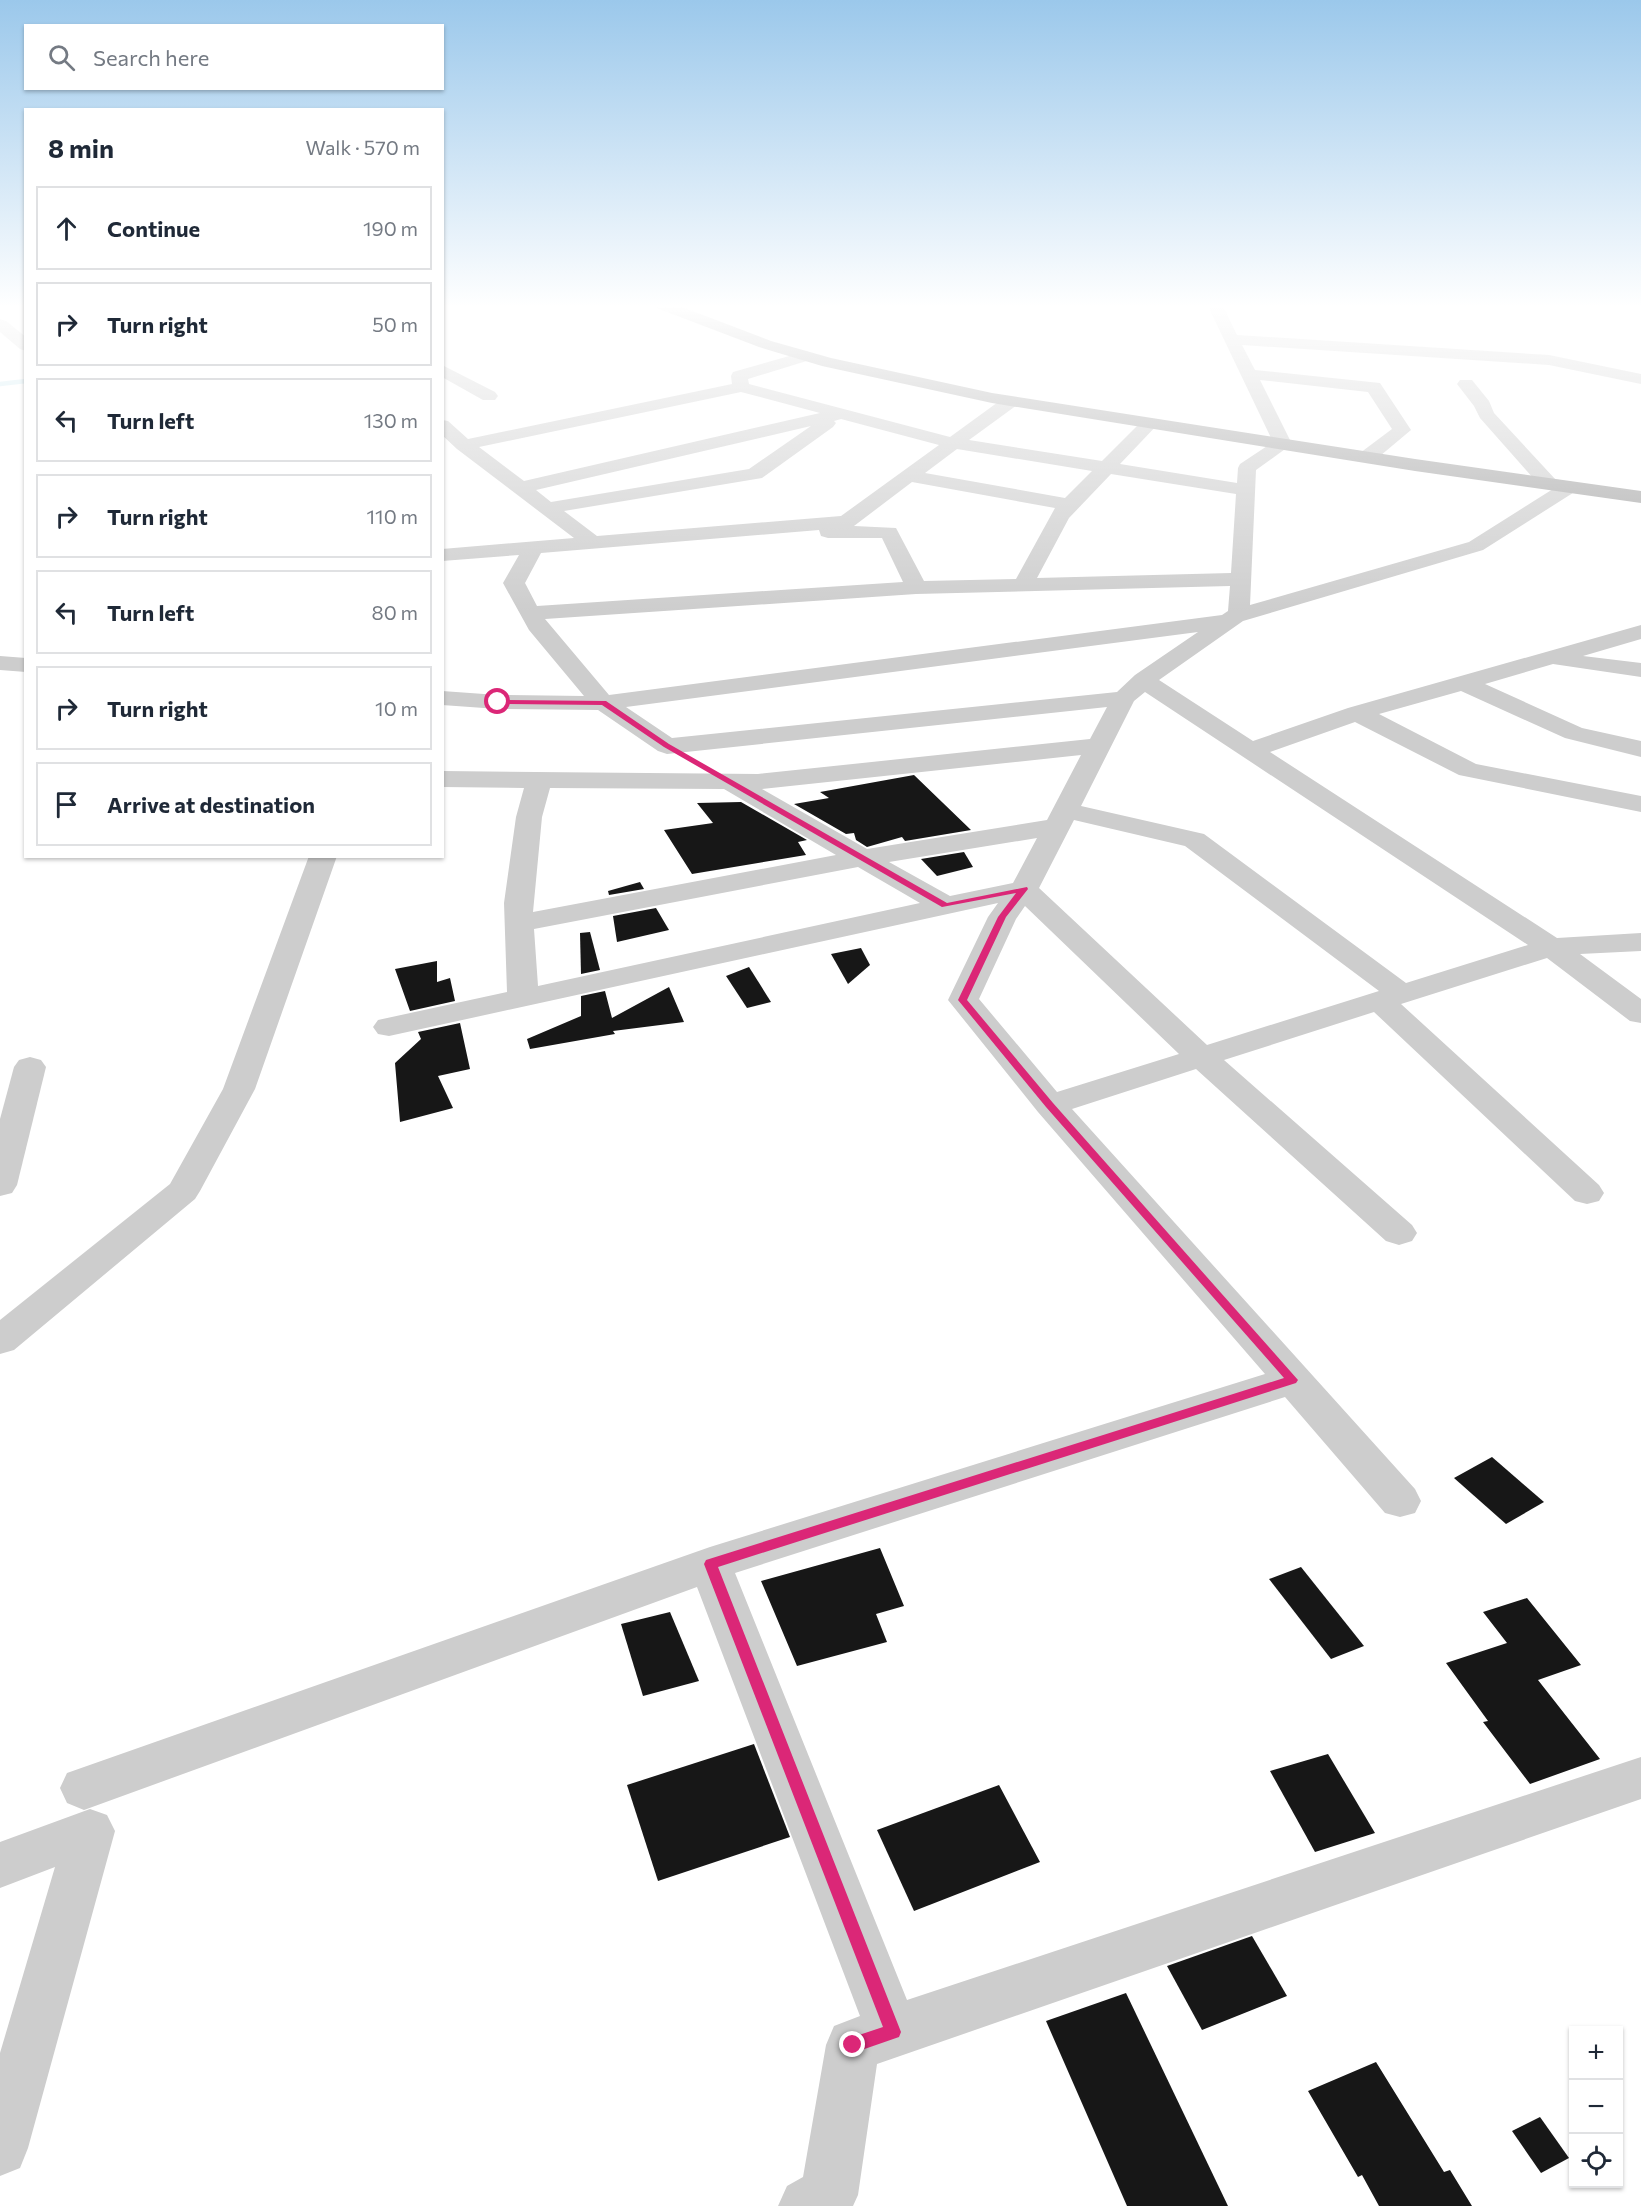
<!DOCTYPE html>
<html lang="en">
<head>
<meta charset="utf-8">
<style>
	body { margin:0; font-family:Commissioner,sans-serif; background:#f6f6f7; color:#1f2937 }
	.controls { position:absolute; right:18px; bottom:18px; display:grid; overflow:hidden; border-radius:0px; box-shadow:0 2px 4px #0004 }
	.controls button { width:54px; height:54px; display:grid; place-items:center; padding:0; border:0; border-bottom:2px solid #e0e1e3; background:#fff; color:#1f2937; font:30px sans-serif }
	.stop { position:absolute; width:18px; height:18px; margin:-14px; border:4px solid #db2777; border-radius:50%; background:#fff }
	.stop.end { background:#db2777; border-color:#fff; box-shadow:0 2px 6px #0008 }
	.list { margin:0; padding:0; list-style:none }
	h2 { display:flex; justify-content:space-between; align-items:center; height:78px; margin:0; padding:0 24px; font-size:26px }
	h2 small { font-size:20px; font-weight:400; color:#747a83 }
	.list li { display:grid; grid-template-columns:39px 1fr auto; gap:18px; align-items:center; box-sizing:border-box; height:84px; margin:0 12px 12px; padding:0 12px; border:2px solid #e0e1e3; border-radius:0px }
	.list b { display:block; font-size:22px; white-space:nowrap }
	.list em { font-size:20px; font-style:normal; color:#747a83 }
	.icon { flex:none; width:33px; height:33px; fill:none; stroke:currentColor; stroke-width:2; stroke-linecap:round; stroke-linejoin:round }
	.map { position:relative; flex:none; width:1641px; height:2206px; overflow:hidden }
	.search { position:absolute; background:#fff; box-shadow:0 2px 4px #0004; left:24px; top:24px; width:420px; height:66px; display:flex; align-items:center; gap:15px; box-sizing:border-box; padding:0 21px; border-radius:0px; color:#747a83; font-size:22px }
	.panel { position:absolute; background:#fff; box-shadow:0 2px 4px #0004; left:24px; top:108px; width:420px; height:750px; border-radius:0px }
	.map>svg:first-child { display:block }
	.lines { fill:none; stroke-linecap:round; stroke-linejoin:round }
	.stream { stroke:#c9e7ef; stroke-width:4.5 }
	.building { fill:#171717 }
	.minor { fill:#cdcdcd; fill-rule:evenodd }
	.major { fill:#a8a8a8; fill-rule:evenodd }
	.route { fill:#db2777 }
</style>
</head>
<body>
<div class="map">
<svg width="1641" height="2206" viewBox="0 0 1641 2206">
	<rect width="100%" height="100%" fill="#fff"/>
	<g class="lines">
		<path class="stream" d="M0 384 26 381"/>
	</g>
	<g class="building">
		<path d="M914 775 971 830 905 841 902 837 867 847 856 840 854 833 846 834 794 804 829 798 820 792Z"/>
		<path d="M741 802 807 840 798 842 806 855 692 874 664 830 713 823 697 803Z"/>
		<path d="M964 852 973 867 937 876 921 859Z"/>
		<path d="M640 882 644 889 609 895 608 891Z"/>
		<path d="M656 908 669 930 617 942 613 916Z"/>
		<path d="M590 932 600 970 581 974 580 933Z"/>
		<path d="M861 948 870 965 848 984 831 954Z"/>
		<path d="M437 961V982L450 978 455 1001 410 1011 395 969Z"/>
		<path d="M749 967 771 1002 747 1008 726 976Z"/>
		<path d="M669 987 684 1022 613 1031 615 1034 530 1049 527 1039 581 1016V996L605 991 612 1018Z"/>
		<path d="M460 1023 470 1069 438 1076 453 1108 400 1122 395 1063 421 1039 418 1032Z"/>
		<path d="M1492 1457 1544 1502 1506 1524 1454 1478Z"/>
		<path d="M880 1548 904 1606 876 1614 887 1642 797 1666 761 1581Z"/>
		<path d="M1301 1567 1364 1646 1331 1659 1269 1579Z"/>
		<path d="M1527 1598 1581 1665 1538 1680 1600 1759 1530 1784 1483 1722 1488 1721 1446 1663 1507 1643 1483 1612Z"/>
		<path d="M670 1612 699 1681 643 1696 621 1624Z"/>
		<path d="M754 1744 790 1837 658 1881 627 1785Z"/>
		<path d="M1328 1754 1375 1833 1315 1852 1270 1771Z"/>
		<path d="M999 1785 1040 1862 914 1911 877 1830Z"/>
		<path d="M1252 1936 1287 1996 1202 2030 1167 1966Z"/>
		<path d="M1126 1993 1228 2206H1127L1046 2021Z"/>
		<path d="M1376 2062 1444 2172 1450 2170 1472 2206H1379L1362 2175 1358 2177 1308 2091Z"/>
		<path d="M1540 2117 1569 2158 1541 2173 1512 2131Z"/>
	</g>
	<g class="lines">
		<g class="minor">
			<path d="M1207 304H1222L1237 335 1549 355 1641 374V384L1549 365 1242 345 1255 370 1380 383 1411 430 1374 461H1360L1358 457 1360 453 1392 429 1368 392 1260 380 1292 444 1256 470 1250 605 1469 542 1553 489 1542 488 1480 418 1474 406 1457 384 1460 380H1472L1489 401 1494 413 1556 480 1557 486 1569 481 1576 483 1579 487 1576 491 1483 550 1243 621 1159 680 1253 741 1348 708 1641 625V639L1583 656 1641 663V677L1553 664 1485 684 1582 728 1641 741V757L1565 738 1461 691 1379 714 1476 764 1641 796V812L1459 775 1355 722 1270 752 1557 938 1641 933V951L1580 954 1641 999V1023L1630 1021 1547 958 1401 1004 1599 1185 1604 1193 1599 1201 1587 1204 1575 1201 1374 1012 1224 1060 1412 1225 1417 1233 1412 1241 1399 1245 1386 1241 1196 1069 1072 1109 1415 1489 1421 1501 1415 1513 1400 1517 1385 1513 1285 1397 735 1573 907 2000 1641 1757V1799L877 2064 858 2195 853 2206H778L787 2186 803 2177 826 2045 834 2026 860 2016 697 1587 84 1810 67 1803 60 1788 67 1773 710 1547 1265 1374 1038 1112 948 1000 988 917 998 903 389 1036 378 1034 373 1027 378 1020 507 992 504 903 516 817 524 788 442 787V771L758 774 1090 739 1107 707 667 754 658 751 598 710 498 709 442 705V691L498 695 584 696 529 630 503 583 519 555 442 561V549L574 538 457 449 442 435V420L448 421 468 439 732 384 731 376 733 372 807 351 815 356 813 359 748 379 749 384 950 437 1005 397H1017L1020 401 1017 405 969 440 1102 461 1144 419H1156L1159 423 1120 464 1237 483 1238 468 1240 464 1273 442ZM741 392 820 413 524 481 479 447ZM841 419 939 445 841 516 597 536 564 511 762 478 833 427 836 423 834 421ZM811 426 749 469 551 502 536 490ZM957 449 1092 471 1065 498 925 473ZM1111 474 1236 494 1231 573 1037 578 1069 518ZM912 482 1055 508 1016 579 924 581 896 528 854 526ZM819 530 821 536 828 538H882L903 582 537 606 525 583 541 553ZM1230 586 1228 611 1222 615 609 695 545 619 916 594ZM1198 632 1135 675 1117 692 672 738 626 707ZM1145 692 1528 945 1406 983 1204 834 1081 806 1134 701ZM1081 755 1047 820 867 849 762 789ZM550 788 724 789 836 855 533 912 542 817ZM1074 820 1185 846 1379 991 1207 1045 1039 888ZM1037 838 1013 883 950 896 889 862ZM858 867 920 903 538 986 534 929ZM1025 906 1179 1054 1057 1092 979 999 1016 919Z"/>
			<path d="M0 319 6 321 26 337V351L20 349 0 332Z"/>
			<path d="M442 365 495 392 498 396 495 400H483L442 377Z"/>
			<path d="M0 656 26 658V672L0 670Z"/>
			<path d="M309 856H337L255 1089 200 1191 195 1199 14 1350 0 1354V1320L170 1184 223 1089Z"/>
			<path d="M30 1057 41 1060 46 1067 17 1185 12 1193 0 1196V1119L14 1067 19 1060Z"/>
			<path d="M90 1809 107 1815 115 1831 28 2148 20 2168 0 2176V2053L55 1867 0 1888V1842Z"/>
		</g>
		<path class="major" d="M652 304H674L771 341 831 358 992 393 1415 459 1641 491V503L1415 471 992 403 822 366 759 347 654 307Z"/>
	</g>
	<linearGradient id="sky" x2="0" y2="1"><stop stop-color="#9bc8eb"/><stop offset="0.5" stop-color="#fff"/><stop offset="1" stop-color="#fff" stop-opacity="0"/></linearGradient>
	<rect width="1641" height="613" fill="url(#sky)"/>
	<path class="route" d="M498 700 606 701 669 744 947 903 1027 887 1028 889 1006 917 967 1000 1053 1103 1298 1380 1296 1383 718 1567 901 2032 899 2037 853 2053 847 2051 845 2045 847 2039 883 2027 704 1564 706 1560 1284 1378 1046 1107 958 1000 998 917 1016 893 942 907 664 747 602 705 495 704Z"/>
</svg>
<div class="controls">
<button>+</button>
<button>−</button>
<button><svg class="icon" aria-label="locate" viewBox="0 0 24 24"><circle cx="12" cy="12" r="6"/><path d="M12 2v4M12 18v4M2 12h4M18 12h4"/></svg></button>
</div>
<div class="stop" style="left:498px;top:702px"></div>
<div class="stop end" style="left:853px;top:2045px"></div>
<div class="search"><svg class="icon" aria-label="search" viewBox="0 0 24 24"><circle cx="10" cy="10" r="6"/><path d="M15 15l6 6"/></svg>Search here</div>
<section class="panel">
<h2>8 min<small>Walk · 570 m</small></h2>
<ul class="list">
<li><svg class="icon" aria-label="ahead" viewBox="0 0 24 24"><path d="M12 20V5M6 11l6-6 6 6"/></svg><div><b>Continue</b></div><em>190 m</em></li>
<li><svg class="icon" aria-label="right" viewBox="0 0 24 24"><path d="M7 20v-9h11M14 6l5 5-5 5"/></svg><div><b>Turn right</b></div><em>50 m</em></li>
<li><svg class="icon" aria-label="left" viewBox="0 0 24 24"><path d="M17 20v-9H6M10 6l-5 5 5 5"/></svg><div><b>Turn left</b></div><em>130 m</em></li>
<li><svg class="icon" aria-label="right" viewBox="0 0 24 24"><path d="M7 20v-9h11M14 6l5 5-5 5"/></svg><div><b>Turn right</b></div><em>110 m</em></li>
<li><svg class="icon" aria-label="left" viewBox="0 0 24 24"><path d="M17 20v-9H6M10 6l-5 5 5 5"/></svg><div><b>Turn left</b></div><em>80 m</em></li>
<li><svg class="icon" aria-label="right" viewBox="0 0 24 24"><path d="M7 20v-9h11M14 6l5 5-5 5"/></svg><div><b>Turn right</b></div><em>10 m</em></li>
<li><svg class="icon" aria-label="arrive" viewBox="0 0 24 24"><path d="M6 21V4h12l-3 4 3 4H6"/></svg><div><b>Arrive at destination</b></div></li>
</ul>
</section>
</div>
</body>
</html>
